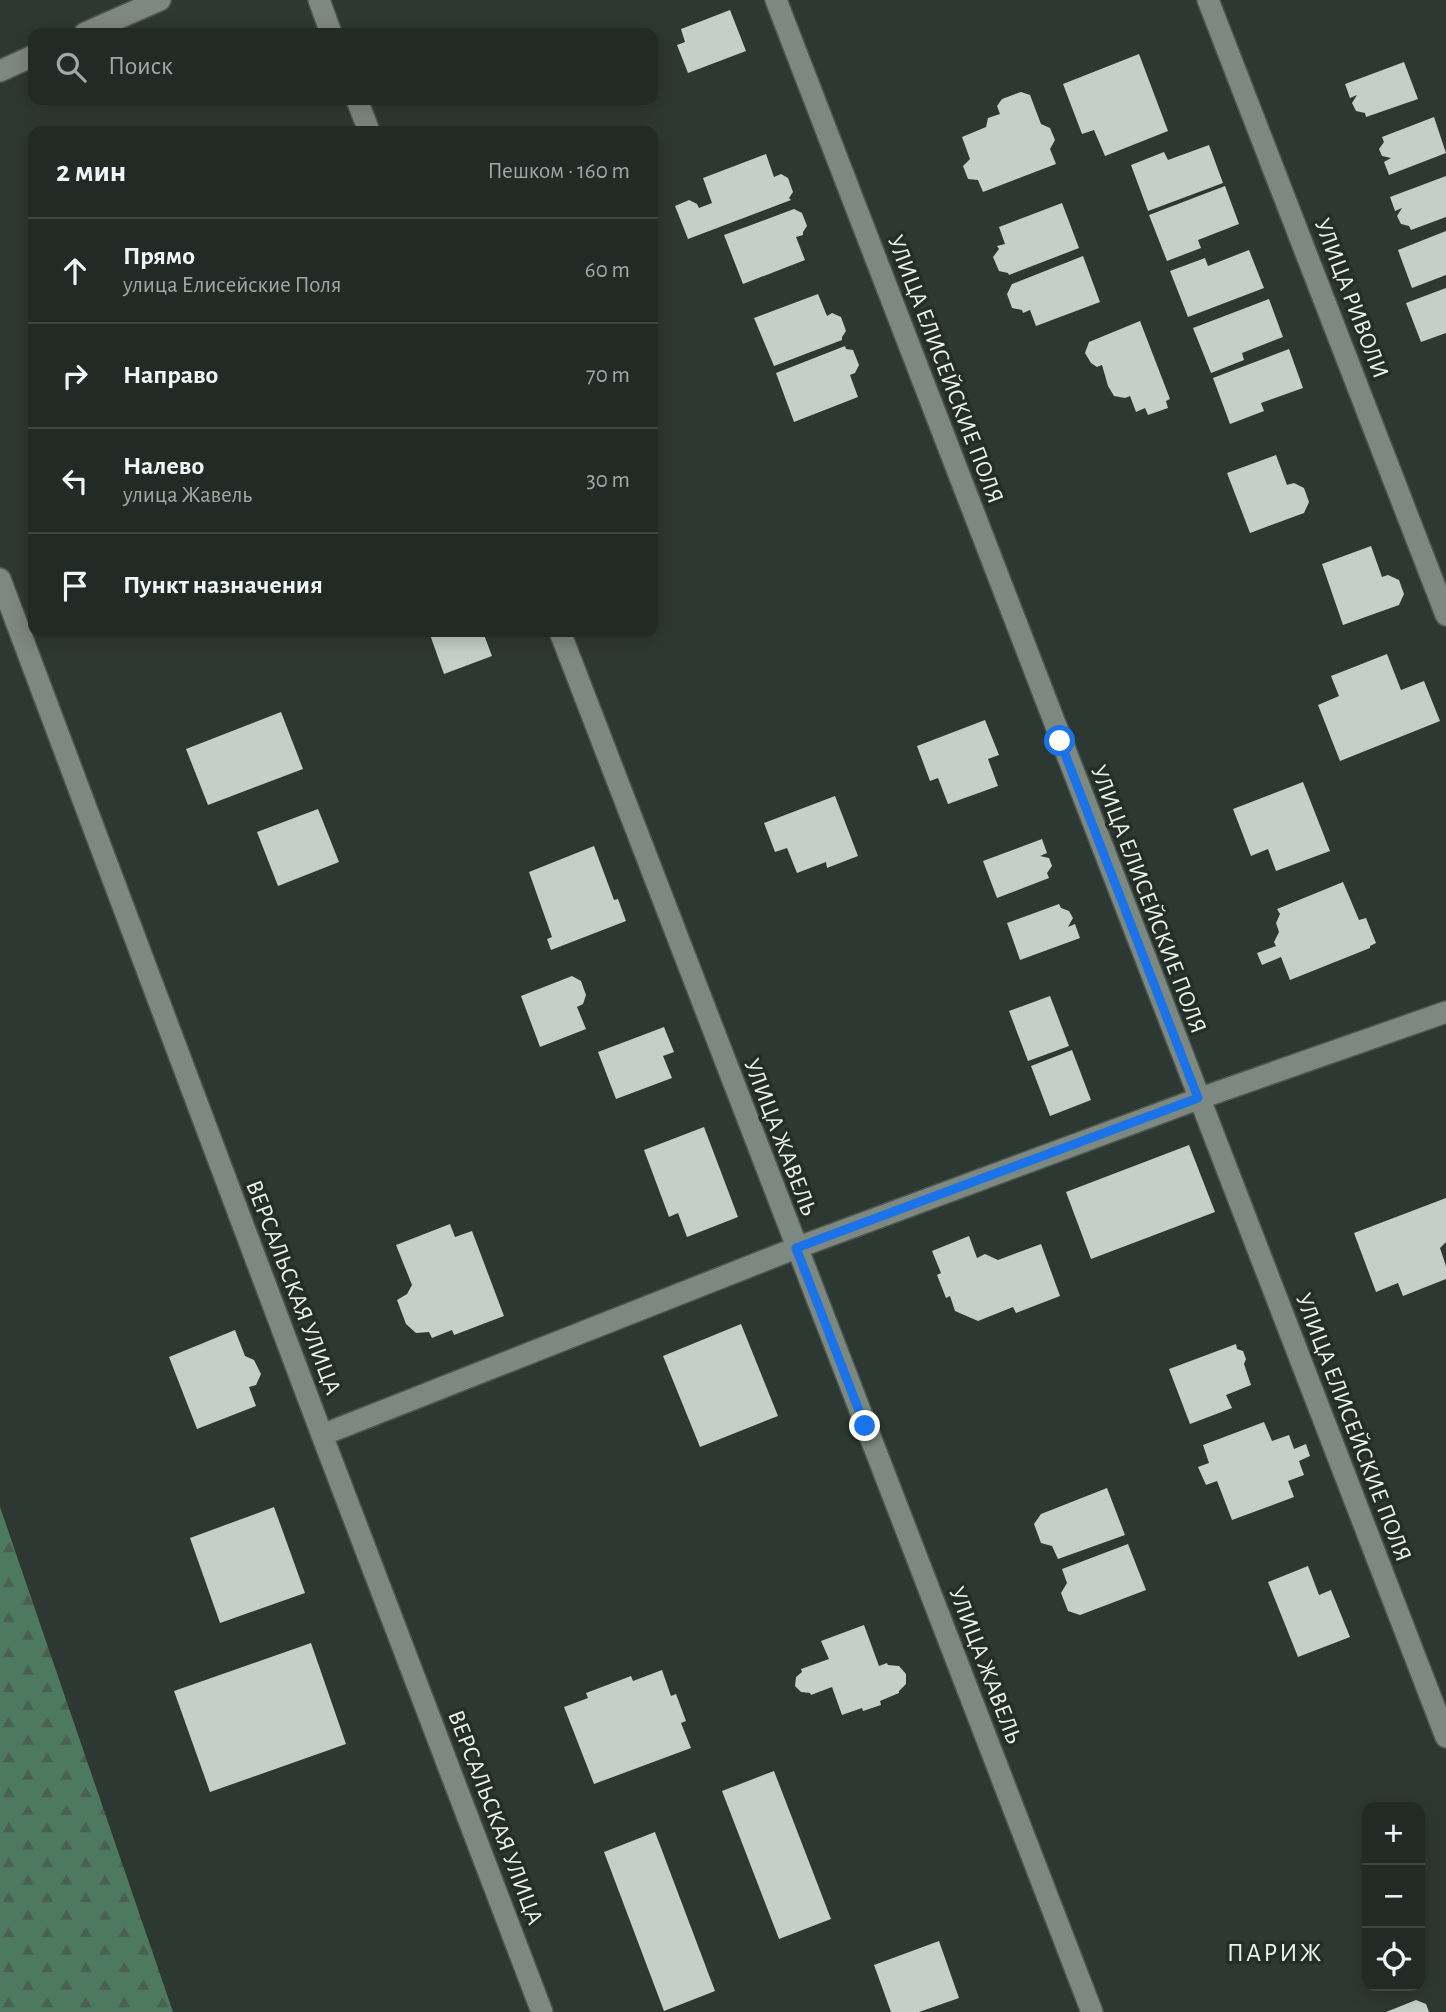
<!DOCTYPE html>
<html lang="ru">
<head>
<meta charset="utf-8">
<style>
	body { margin:0; font-family:"Alegreya Sans",sans-serif; background:#2a322e; color:#f1f3f6 }
	.controls { position:absolute; right:21px; bottom:21px; display:grid; overflow:hidden; border-radius:14px; box-shadow:0 4px 18px #0003 }
	.controls button { width:63px; height:63px; display:grid; place-items:center; padding:0; border:0; border-bottom:2px solid #3f4643; background:#222a26; color:#f1f3f6; font:35px sans-serif }
	.stop { position:absolute; width:21px; height:21px; margin:-16px; border:5px solid #1a73e8; border-radius:50%; background:#fff }
	.stop.end { background:#1a73e8; border-color:#fff; box-shadow:0 2px 7px #0008 }
	.list { margin:0; padding:0; list-style:none }
	h2 { display:flex; justify-content:space-between; align-items:center; height:91px; margin:0; padding:0 28px; font-size:30px }
	h2 small { font-size:23px; font-weight:400; color:#a2a7a7 }
	.list li { display:grid; grid-template-columns:46px 1fr auto; gap:21px; align-items:center; box-sizing:border-box; height:105px; padding:0 28px; border-top:2px solid #3f4643 }
	.list b { display:block; font-size:26px; white-space:nowrap }
	.list p { margin:0; font-size:23px; white-space:nowrap; color:#a2a7a7 }
	.list em { font-size:23px; font-style:normal; color:#a2a7a7 }
	.icon { flex:none; width:38px; height:38px; fill:none; stroke:currentColor; stroke-width:2; stroke-linecap:round; stroke-linejoin:round }
	.map { position:relative; flex:none; width:1446px; height:2012px; overflow:hidden }
	.search { position:absolute; background:#222a26; box-shadow:0 4px 18px #0003; left:28px; top:28px; width:630px; height:77px; display:flex; align-items:center; gap:18px; box-sizing:border-box; padding:0 24px; border-radius:14px; color:#a2a7a7; font-size:26px }
	.panel { position:absolute; background:#222a26; box-shadow:0 4px 18px #0003; left:28px; top:126px; width:630px; height:511px; border-radius:14px }
	.map>svg:first-child { display:block }
	.forest { fill:url(#forest-firs) }
	.building { fill:#c3cfc7 }
	.lines { fill:none; stroke-linecap:round; stroke-linejoin:round }
	.street-casing { stroke:#4d5651; stroke-width:24 }
	.street { stroke:#7d8881; stroke-width:21 }
	.route { stroke:#1a73e8; stroke-width:9 }
	.labels { text-anchor:middle; stroke-width:7; stroke-linejoin:round; paint-order:stroke }
	.street-label { font-size:24px; fill:#eaf1ec; stroke:#242e28 }
	.neighbourhood-label { font-size:26px; letter-spacing:2px; fill:#eaf1ec; stroke:#242e28 }
</style>
</head>
<body>
<div class="map">
<svg width="1446" height="2012" viewBox="0 0 1446 2012">
	<defs>
		<pattern id="forest-firs" width="22" height="20" patternUnits="userSpaceOnUse" patternTransform="scale(1.75)"><rect width="22" height="20" fill="#4d7a5e"/><path d="M5 1l3.5 6h-7zM16 11l3.5 6h-7z" fill="#4a6152"/></pattern>
	</defs>
	<rect width="100%" height="100%" fill="#2e3832"/>
	<path class="forest" d="M0 1507 173 2012H0Z"/>
	<g class="building">
		<path d="M730 10 746 51 688 73 677 45 685 42 681 29Z"/>
		<path d="M1139 54 1168 131 1105 156 1094 130 1082 134 1063 84Z"/>
		<path d="M1404 62 1418 99 1366 117 1365 113 1356 111 1352 103 1357 95 1350 98 1345 84Z"/>
		<path d="M1021 92 1030 95 1041 124 1050 128 1055 140 1050 149 1056 164 983 192 978 180 968 179 963 166 970 159 962 137 986 127 988 118 1000 114 997 106 1002 99Z"/>
		<path d="M1434 117 1446 153 1389 175 1384 162 1391 158 1382 156 1379 149 1384 142 1382 137Z"/>
		<path d="M1209 145 1223 183 1148 211 1131 165 1164 152 1168 160Z"/>
		<path d="M766 154 774 177 781 174 788 178 793 192 789 198 791 200 688 239 675 206 689 200 697 204 699 208 712 203 703 178Z"/>
		<path d="M1446 176V217L1411 230 1409 226 1401 224 1397 216 1402 208 1395 211 1390 197Z"/>
		<path d="M1225 186 1239 224 1198 240 1201 248 1167 261 1149 215Z"/>
		<path d="M1062 203 1079 248 1009 275 1008 273 999 271 993 257 999 249 997 246 1005 244 999 227Z"/>
		<path d="M794 209 802 213 807 226 803 232V235L796 237 805 260 743 284 724 235Z"/>
		<path d="M1446 231V275L1412 288 1398 250Z"/>
		<path d="M1249 250 1264 288 1188 317 1170 271 1205 258 1208 266Z"/>
		<path d="M1083 256 1100 302 1036 326 1030 310 1023 313 1022 310 1012 308 1007 294 1012 284Z"/>
		<path d="M1446 288V333L1421 342 1406 303Z"/>
		<path d="M818 294 827 316 832 313 841 317 846 331 842 337V340L774 366 754 318Z"/>
		<path d="M1269 299 1283 337 1242 353 1244 360 1211 373 1193 328Z"/>
		<path d="M1140 321 1170 399 1166 401 1168 408 1148 415 1145 408 1136 412 1130 396 1125 398 1114 396 1108 386 1102 365 1097 367 1091 363 1085 353 1089 342Z"/>
		<path d="M845 346 846 349 853 350 859 365 855 373 850 375 858 397 794 422 776 373Z"/>
		<path d="M1289 349 1303 388 1261 403 1264 411 1230 424 1213 378Z"/>
		<path d="M1276 455 1287 485 1294 483 1304 488 1309 502 1304 513 1250 533 1227 473Z"/>
		<path d="M1371 546 1382 577 1388 575 1399 580 1404 594 1399 605 1343 625 1322 564Z"/>
		<path d="M429 632H483L492 656 444 674Z"/>
		<path d="M1387 654 1401 690 1424 681 1440 721 1340 761 1318 705 1339 696 1331 676Z"/>
		<path d="M281 712 303 769 208 805 186 749Z"/>
		<path d="M985 720 999 755 988 759 998 786 948 804 938 778 930 781 917 746Z"/>
		<path d="M1303 782 1330 851 1276 871 1268 849 1251 856 1233 809Z"/>
		<path d="M835 796 858 856 827 868 826 862 797 873 787 848 775 852 764 823Z"/>
		<path d="M318 809 339 862 278 886 257 832Z"/>
		<path d="M1042 839 1047 853 1040 856 1049 858 1052 866 1047 873 1049 878 997 898 983 861Z"/>
		<path d="M594 846 614 900 618 899 626 921 551 950 547 939 552 937 529 872Z"/>
		<path d="M1343 882 1359 920 1366 918 1376 943 1370 946V948L1290 980 1281 957 1262 965 1257 953 1276 946 1274 942 1279 932 1276 923 1280 914 1277 909Z"/>
		<path d="M1059 904 1061 908 1069 911 1073 918 1068 927 1075 924 1080 938 1020 960 1007 923Z"/>
		<path d="M572 976 581 981 586 995 583 1004 577 1007 586 1029 540 1047 521 996Z"/>
		<path d="M1050 996 1069 1046 1028 1061 1009 1011Z"/>
		<path d="M664 1027 674 1052 663 1056 672 1078 616 1099 598 1052Z"/>
		<path d="M1072 1050 1091 1100 1050 1116 1031 1066Z"/>
		<path d="M704 1127 738 1217 687 1237 678 1213 669 1217 644 1150Z"/>
		<path d="M1189 1145 1215 1212 1091 1259 1066 1192Z"/>
		<path d="M1446 1198V1242L1440 1248 1446 1266V1279L1403 1296 1398 1283 1376 1292 1354 1233Z"/>
		<path d="M450 1224 455 1237 472 1231 504 1316 454 1335 452 1330 432 1338 429 1332 416 1333 406 1324 397 1300 407 1294 412 1285 396 1245Z"/>
		<path d="M969 1236 977 1258 985 1254 998 1260 1041 1244 1060 1296 1016 1313 1013 1307 978 1321 955 1311 950 1296 946 1298 937 1275 941 1273 932 1251Z"/>
		<path d="M741 1324 778 1416 700 1447 663 1356Z"/>
		<path d="M235 1330 245 1356 254 1360 261 1374 256 1385 249 1387 256 1406 197 1429 169 1357Z"/>
		<path d="M1236 1344 1237 1349 1243 1351 1246 1359 1244 1364 1251 1385 1226 1395 1232 1408 1190 1424 1169 1369Z"/>
		<path d="M1264 1422 1272 1441 1289 1435 1294 1449 1306 1444 1310 1456 1299 1461 1304 1475 1288 1481 1294 1497 1232 1520 1217 1481 1206 1485 1198 1467 1209 1463 1203 1445Z"/>
		<path d="M1107 1488 1125 1535 1058 1559 1052 1546 1041 1543 1034 1524 1041 1514Z"/>
		<path d="M274 1507 305 1593 220 1623 190 1538Z"/>
		<path d="M1128 1544 1146 1590 1080 1615 1068 1611 1061 1593 1067 1583 1062 1569Z"/>
		<path d="M1308 1566 1319 1595 1331 1590 1350 1637 1298 1657 1268 1582Z"/>
		<path d="M864 1625 879 1666 887 1663 888 1665 899 1666 906 1674V1684L899 1691V1693L880 1701 881 1705 863 1711 862 1708 842 1715 832 1687 811 1695 810 1693 801 1692 795 1686 796 1677 802 1672 801 1669 829 1659 821 1641Z"/>
		<path d="M311 1643 346 1744 210 1792 174 1691Z"/>
		<path d="M662 1670 671 1696 676 1694 686 1721 681 1723 691 1748 594 1784 564 1707 588 1698 586 1693 631 1676 633 1681Z"/>
		<path d="M774 1771 831 1919 779 1939 722 1791Z"/>
		<path d="M655 1832 715 1991 664 2011 604 1852Z"/>
		<path d="M939 1941 959 1998 919 2012H891L874 1965Z"/>
		<path d="M1416 2000 1426 2004 1429 2012H1386Z"/>
	</g>
	<g class="lines">
		<g class="street-casing">
			<g id="street">
				<path d="M319 0 331 33"/>
				<path d="M776 0 1446 1737"/>
				<path d="M1208 0 1446 615"/>
				<path d="M85 33 160 0"/>
				<path d="M0 71 33 56"/>
				<path d="M357 100 369 131"/>
				<path d="M0 579 322 1435 542 2012"/>
				<path d="M560 632 1092 2012"/>
				<path d="M322 1435 796 1248 1198 1099 1446 1012"/>
			</g>
		</g>
		<use href="#street" class="street"/>
	</g>
	<g class="lines">
		<path class="route" d="M865 1426 796 1248 1198 1098 1060 741"/>
	</g>
	<g class="labels">
		<g class="street-label">
			<text transform="translate(1352 298) rotate(69)" y="8">УЛИЦА РИВОЛИ</text>
			<text transform="translate(946 369) rotate(69)" y="8">УЛИЦА ЕЛИСЕЙСКИЕ ПОЛЯ</text>
			<text transform="translate(1149 899) rotate(69)" y="8">УЛИЦА ЕЛИСЕЙСКИЕ ПОЛЯ</text>
			<text transform="translate(781 1137) rotate(69)" y="8">УЛИЦА ЖАВЕЛЬ</text>
			<text transform="translate(294 1287) rotate(69)" y="8">ВЕРСАЛЬСКАЯ УЛИЦА</text>
			<text transform="translate(1354 1427) rotate(69)" y="8">УЛИЦА ЕЛИСЕЙСКИЕ ПОЛЯ</text>
			<text transform="translate(986 1665) rotate(69)" y="8">УЛИЦА ЖАВЕЛЬ</text>
			<text transform="translate(496 1817) rotate(69)" y="8">ВЕРСАЛЬСКАЯ УЛИЦА</text>
		</g>
		<g class="neighbourhood-label">
			<text x="1275" y="1961">ПАРИЖ</text>
		</g>
	</g>
</svg>
<div class="controls">
<button>+</button>
<button>−</button>
<button><svg class="icon" aria-label="locate" viewBox="0 0 24 24"><circle cx="12" cy="12" r="6"/><path d="M12 2v4M12 18v4M2 12h4M18 12h4"/></svg></button>
</div>
<div class="stop" style="left:1060px;top:741px"></div>
<div class="stop end" style="left:865px;top:1426px"></div>
<div class="search"><svg class="icon" aria-label="search" viewBox="0 0 24 24"><circle cx="10" cy="10" r="6"/><path d="M15 15l6 6"/></svg>Поиск</div>
<section class="panel">
<h2>2 мин<small>Пешком · 160 m</small></h2>
<ul class="list">
<li><svg class="icon" aria-label="ahead" viewBox="0 0 24 24"><path d="M12 20V5M6 11l6-6 6 6"/></svg><div><b>Прямо</b><p>улица Елисейские Поля</p></div><em>60 m</em></li>
<li><svg class="icon" aria-label="right" viewBox="0 0 24 24"><path d="M7 20v-9h11M14 6l5 5-5 5"/></svg><div><b>Направо</b></div><em>70 m</em></li>
<li><svg class="icon" aria-label="left" viewBox="0 0 24 24"><path d="M17 20v-9H6M10 6l-5 5 5 5"/></svg><div><b>Налево</b><p>улица Жавель</p></div><em>30 m</em></li>
<li><svg class="icon" aria-label="arrive" viewBox="0 0 24 24"><path d="M6 21V4h12l-3 4 3 4H6"/></svg><div><b>Пункт назначения</b></div></li>
</ul>
</section>
</div>
</body>
</html>
